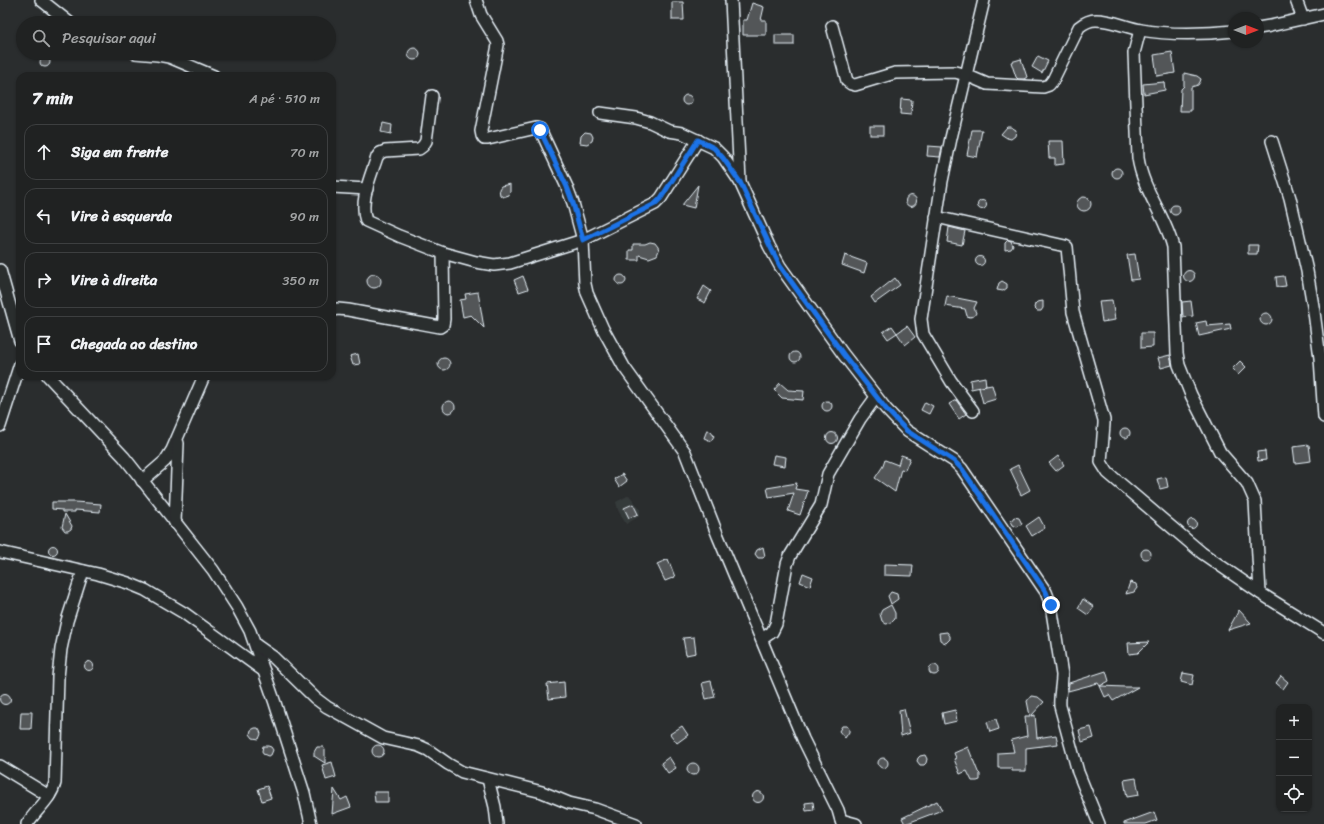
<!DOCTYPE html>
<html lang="pt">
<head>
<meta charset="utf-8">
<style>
	body { margin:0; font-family:Sriracha,sans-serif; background:#2d2f2f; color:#f1f3f6 }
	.controls { position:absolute; right:12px; bottom:12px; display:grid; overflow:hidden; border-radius:8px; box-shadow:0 1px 3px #0004 }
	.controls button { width:36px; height:36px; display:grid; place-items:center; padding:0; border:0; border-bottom:1px solid #3d3f40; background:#202222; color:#f1f3f6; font:20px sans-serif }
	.compass { position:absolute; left:1228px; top:12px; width:36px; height:36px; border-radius:50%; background:#202222; box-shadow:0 1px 3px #0004; rotate:90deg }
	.stop { position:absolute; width:12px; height:12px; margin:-9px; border:3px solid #1a73e8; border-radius:50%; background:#fff }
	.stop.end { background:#1a73e8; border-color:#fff; box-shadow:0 1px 4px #0008 }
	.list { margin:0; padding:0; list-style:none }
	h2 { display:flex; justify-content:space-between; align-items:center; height:52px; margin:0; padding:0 16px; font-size:17px }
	h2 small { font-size:13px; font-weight:400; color:#a2a4a5 }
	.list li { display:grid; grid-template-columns:26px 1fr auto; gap:12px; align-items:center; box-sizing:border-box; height:56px; margin:0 8px 8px; padding:0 8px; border:1px solid #3d3f40; border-radius:12px }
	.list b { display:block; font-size:15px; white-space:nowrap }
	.list em { font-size:13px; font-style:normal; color:#a2a4a5 }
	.icon { flex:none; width:22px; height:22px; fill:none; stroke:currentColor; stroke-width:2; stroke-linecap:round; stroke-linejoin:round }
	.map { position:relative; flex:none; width:1324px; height:824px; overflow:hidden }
	.search { position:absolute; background:#202222; box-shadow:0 1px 3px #0004; left:16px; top:16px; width:320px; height:44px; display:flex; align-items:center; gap:10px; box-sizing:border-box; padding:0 14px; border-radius:22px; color:#a2a4a5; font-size:15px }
	.panel { position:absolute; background:#202222; box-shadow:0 1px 3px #0004; left:16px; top:72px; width:320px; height:308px; border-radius:12px }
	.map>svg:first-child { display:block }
	.built { fill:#363a3b }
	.building { fill:#535759; stroke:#e8f1f8 }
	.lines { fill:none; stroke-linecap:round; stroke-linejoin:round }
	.minor-casing { stroke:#e8f1f8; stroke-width:14 }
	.minor { stroke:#2a2d2e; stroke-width:11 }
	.route { stroke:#1a73e8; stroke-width:5 }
</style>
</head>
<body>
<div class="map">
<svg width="1324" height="824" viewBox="0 0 1324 824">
	<rect width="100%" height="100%" fill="#2a2d2e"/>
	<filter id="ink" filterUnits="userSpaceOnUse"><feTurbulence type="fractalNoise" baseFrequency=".025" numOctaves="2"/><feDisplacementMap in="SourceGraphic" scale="8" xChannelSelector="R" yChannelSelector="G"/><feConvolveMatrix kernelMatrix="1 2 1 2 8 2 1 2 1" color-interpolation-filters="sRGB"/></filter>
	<g filter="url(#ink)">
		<path class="built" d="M629 495 640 509V516L626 524 618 510 616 502Z"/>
		<g class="building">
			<path d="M672 2H683L684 20H672Z"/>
			<path d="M752 3 764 7 761 20H766V35H743V20H747Z"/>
			<rect x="775" y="35" width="19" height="10"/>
			<circle cx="414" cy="54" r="6"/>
			<path d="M1172 52 1175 73 1157 76 1154 55Z"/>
			<path d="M1038 56 1048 61 1042 73 1032 67Z"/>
			<circle cx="45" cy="62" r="5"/>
			<path d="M1021 59 1027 77 1024 79H1018L1016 77 1011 62Z"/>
			<path d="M1184 73 1197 76 1201 79 1200 82 1198 85 1191 87V111H1180L1181 89 1184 86Z"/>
			<path d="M1164 82 1165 90 1144 94 1143 84Z"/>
			<circle cx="687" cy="100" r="5"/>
			<path d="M901 99 912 100 911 115 900 114Z"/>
			<path d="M383 123 392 125 391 134 381 132Z"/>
			<rect x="870" y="126" width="13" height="9"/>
			<path d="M1007 127H1011L1016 130 1015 136 1011 139 1007 138 1001 134Z"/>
			<path d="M972 130H982L977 157 967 155Z"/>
			<path d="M585 132 591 133 593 137 592 141 587 144 580 143 581 136Z"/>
			<path d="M1048 141H1063L1064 164 1055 165V158H1049Z"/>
			<path d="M928 146 942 147 940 157 927 156Z"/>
			<circle cx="1117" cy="173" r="5"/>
			<path d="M510 184V192L509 195 503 197 500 195 499 189 501 186Z"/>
			<path d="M698 185 694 208 682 205Z"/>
			<circle cx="911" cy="201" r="5.5"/>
			<circle cx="1084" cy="204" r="7"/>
			<circle cx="982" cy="205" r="4.5"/>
			<circle cx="1175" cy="210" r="5"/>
			<path d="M949 227 965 231 962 245 947 242Z"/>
			<path d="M1008 240 1011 241 1013 246 1011 249 1005 250V243Z"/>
			<path d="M650 242 655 243 658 247 659 250 657 255 649 258 639 255V260H629V250H633V244H645Z"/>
			<path d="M1248 245H1258L1257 254H1248Z"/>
			<path d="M1135 254 1139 279 1131 280 1127 255Z"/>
			<path d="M845 255 867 263 864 273 842 265Z"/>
			<circle cx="980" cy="261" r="4.5"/>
			<circle cx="1189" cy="276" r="5.5"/>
			<circle cx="374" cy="281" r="7"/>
			<circle cx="621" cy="280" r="5"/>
			<path d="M523 276 528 289 519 292 514 280Z"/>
			<path d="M1284 276 1286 286 1277 287 1276 277Z"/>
			<path d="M895 278 900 285 875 303 871 297Z"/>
			<path d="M1002 281 1007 284V288L1003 291 997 290 999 283Z"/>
			<path d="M704 286 711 291 705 303 697 299Z"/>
			<path d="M478 292 484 328 471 315 463 317 460 300 466 299 465 294Z"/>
			<path d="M947 296 977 302 974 308 976 313 974 316 970 317 967 316 965 309 945 306Z"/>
			<path d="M1112 300 1115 320 1102 322 1099 301Z"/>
			<path d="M1043 301V308L1041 311H1037L1034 308 1035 304 1037 302Z"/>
			<path d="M1191 301 1193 316 1183 317 1182 302Z"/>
			<circle cx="1266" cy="319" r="6"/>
			<path d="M1206 321 1207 326 1230 324 1231 329 1199 336 1196 323Z"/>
			<path d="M892 326 897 333 888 339 883 332Z"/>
			<path d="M907 326 915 337 905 345 897 333Z"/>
			<path d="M1141 333H1153V347L1141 348Z"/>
			<circle cx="795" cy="357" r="5"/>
			<path d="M358 354 360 364 353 365 350 356Z"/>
			<path d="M1170 355 1172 365 1161 368 1158 358Z"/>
			<circle cx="444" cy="364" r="6"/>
			<path d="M1240 361 1246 367 1238 375 1232 369Z"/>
			<path d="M985 377 986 386 992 385 996 399 983 403 979 388 986 386 971 389 970 380Z"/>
			<path d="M780 383 788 390 804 391 803 400 782 398 774 390Z"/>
			<path d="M956 400 966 414 959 419 949 404Z"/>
			<circle cx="449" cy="407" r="6"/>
			<circle cx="827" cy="406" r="5"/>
			<path d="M925 402 933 406 929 414 921 410Z"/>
			<circle cx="1125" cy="433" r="5"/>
			<path d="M707 430 711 432 714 436 711 441 704 438Z"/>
			<circle cx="832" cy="438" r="5.5"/>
			<path d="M1309 445 1311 461 1295 463 1293 447Z"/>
			<path d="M1265 451 1266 460 1258 461 1257 452Z"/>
			<path d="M774 455 786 457 785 466 772 464Z"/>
			<path d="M901 455 910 458 905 470 901 469 895 492 875 478 883 466 885 460 898 465Z"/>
			<path d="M1058 456 1064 465 1056 471 1049 463Z"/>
			<path d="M1018 465 1030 490 1021 495 1017 487 1018 486 1010 469Z"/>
			<path d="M622 474 627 481 619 487 614 479Z"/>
			<path d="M1166 477 1168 487 1160 489 1157 479Z"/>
			<path d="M797 483 795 489 808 491 800 515 788 511 794 493 769 497 767 488Z"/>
			<path d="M52 502H75L101 504 100 512 75 510V512H62V510L52 509Z"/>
			<path d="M633 504 638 514 629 518 624 508Z"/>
			<path d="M65 514 72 526 71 529 68 531H65L62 527Z"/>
			<path d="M1014 517 1019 518 1022 524 1017 527 1013 525 1011 521Z"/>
			<path d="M1039 517 1045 528 1032 536 1026 526Z"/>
			<circle cx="1192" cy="524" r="4.5"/>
			<circle cx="53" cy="550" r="4.5"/>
			<path d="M763 547 765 556 763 558H758L755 554 757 550Z"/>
			<circle cx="1146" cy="554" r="5"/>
			<path d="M668 559 675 577 665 581 657 564Z"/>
			<path d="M884 564 913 565 912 576 884 575Z"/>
			<path d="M803 573 813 577 810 586 800 582Z"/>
			<path d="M1130 582 1136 584 1137 588 1134 592 1126 594Z"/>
			<path d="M891 592 897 594 898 599 891 604 888 596Z"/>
			<path d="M1083 599 1094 607 1088 615 1078 608Z"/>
			<path d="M891 605 895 613V619L891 623 886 624 882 621 880 614 882 610Z"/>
			<path d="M1239 610 1251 623 1228 630Z"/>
			<path d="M947 632 950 636V639L946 643 943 642 940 640 939 633Z"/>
			<path d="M694 637 696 653 686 655 683 638Z"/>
			<path d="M1149 642 1138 653 1129 654 1128 643Z"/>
			<circle cx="89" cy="666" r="4.5"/>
			<circle cx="934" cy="670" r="5"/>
			<path d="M1106 671 1109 681 1100 686 1098 683 1068 691 1069 683Z"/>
			<path d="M1183 673 1194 675 1192 685 1181 682Z"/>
			<path d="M1281 676 1288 682 1283 689 1276 683Z"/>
			<path d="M711 681 715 697 706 699 702 683Z"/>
			<path d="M564 682 565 697 549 699 547 684Z"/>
			<path d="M1100 686 1125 687H1138L1113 701 1109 695 1105 697Z"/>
			<circle cx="5" cy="699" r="5.5"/>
			<path d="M1031 696 1038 697 1044 702 1031 716 1035 715 1037 738 1056 735 1058 744 1026 748V771H1012V768H998V753L1014 752 1011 740 1027 736 1025 716H1030L1027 701Z"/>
			<path d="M904 709 910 733 901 736 899 710Z"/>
			<path d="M955 710 957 721 944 724 942 713Z"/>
			<path d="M21 712H32L31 729H20Z"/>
			<path d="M996 719 999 729 990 732 987 722Z"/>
			<path d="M682 726 688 735 677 743 670 734Z"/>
			<path d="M842 726H847L849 729V732L845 738 839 731Z"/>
			<path d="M1091 727 1094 738 1082 742 1079 730Z"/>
			<path d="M255 728H258L260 731 261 734 259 739 253 738 250 734 251 730Z"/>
			<circle cx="378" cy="751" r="6"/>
			<path d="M263 746H268L271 747 273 750 271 755 268 756 263 754 262 751Z"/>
			<path d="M317 747H323L325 750V763L314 756V752Z"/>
			<path d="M968 747 978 772 980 774V780L977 781H972L967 771 960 774 954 759 956 758 954 753Z"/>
			<path d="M925 755 927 759 926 763 924 765H920L917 761 918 758 920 756Z"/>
			<path d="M669 757 676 768 668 773 661 763Z"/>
			<circle cx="883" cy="763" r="5"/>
			<path d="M332 762 336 777 326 780 322 765Z"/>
			<circle cx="693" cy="769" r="6"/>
			<path d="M1136 778 1139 795 1127 797 1124 780Z"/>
			<path d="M267 786 271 798 262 801 258 789Z"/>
			<path d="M334 789 341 800 347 797 351 807 332 814Z"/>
			<circle cx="758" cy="797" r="5.5"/>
			<path d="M374 792H388V802H375Z"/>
			<path d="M937 801 942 810 905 824 902 818Z"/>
			<path d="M813 802 814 810 806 811 805 803Z"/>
			<path d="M1154 812 1157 820 1146 824H1124V823Z"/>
		</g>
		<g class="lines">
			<g class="minor-casing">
				<g id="minor">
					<path d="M41 0 70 23"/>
					<path d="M476 0 481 15 497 41 498 45 481 131 482 136 484 139H488L536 128 540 129 567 187 573 203 583 240 585 284 587 293 603 329 624 367 685 452 718 536 803 739 838 810 842 824"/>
					<path d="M731 0 740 181"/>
					<path d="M1296 0 1303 19"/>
					<path d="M832 26 847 81 851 84 855 85 895 73 955 72 966 75 987 84 1043 87 1049 85 1053 80 1079 27C1084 23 1089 20 1096 20 1111 20 1126 27 1141 30 1168 35 1207 34 1234 31"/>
					<path d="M1258 28 1270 26 1324 14"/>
					<path d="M1140 30 1134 53 1138 158C1143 191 1165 215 1173 247L1177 353 1179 365 1191 395 1220 452 1247 483 1255 501 1260 593"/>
					<path d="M135 53 158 55 169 57 214 76"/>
					<path d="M432 96 426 141 423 146 419 149 385 151 380 153 377 157C371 176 359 201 366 221L399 236 443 253 476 262 494 265 510 263 583 240 655 204 661 198 698 140"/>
					<path d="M600 113 636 118 650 122 669 131 682 133 714 148 723 157 740 182 769 246 780 266 843 354 886 409 907 431 954 461 962 469 1046 592 1051 605 1062 675C1062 686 1059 695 1060 706L1078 772 1099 824"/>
					<path d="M1272 141 1290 198 1307 271 1314 312 1320 358 1324 417"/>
					<path d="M332 187 367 189"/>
					<path d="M936 217 1065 246 1067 247 1073 312 1104 420V424L1101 462 1108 473 1202 553 1260 593 1324 633"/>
					<path d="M0 270 20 341"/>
					<path d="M332 310 338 309 348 310 440 327 443 325 444 319 443 253"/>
					<path d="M48 376 124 457 213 570 237 607 250 631 275 703 304 793 311 824"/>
					<path d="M973 411 951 381 923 334 921 319 942 181 951 138 984 0"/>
					<path d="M0 426 20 364"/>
					<path d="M142 481 165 461 172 450 204 376"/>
					<path d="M175 523 178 443"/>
					<path d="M0 552 98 574 128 583 145 590 184 613 264 671"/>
					<path d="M762 639 772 632 776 624 787 564 790 556 821 505 828 474 860 419 876 397"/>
					<path d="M256 645 273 657 315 698 327 707 383 738 419 746 428 750 448 764 462 772 542 792 569 803 595 809 636 824"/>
					<path d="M0 766 49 796"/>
					<path d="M488 779 495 807 497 824"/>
					<path d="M841 820 856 824"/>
					<path d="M27 824C36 810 51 799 55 783L58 677 61 649 67 621 83 571"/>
				</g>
			</g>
			<use href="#minor" class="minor"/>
		</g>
	</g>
	<g class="lines" filter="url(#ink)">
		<path class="route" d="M540 130 567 187 573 203 583 240 655 204 661 198 698 140 714 148 723 158 740 182 770 246 780 266 843 354 886 409 907 431 954 461 962 469 1046 592 1051 605"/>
	</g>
</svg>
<div class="controls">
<button>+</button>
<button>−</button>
<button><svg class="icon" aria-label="locate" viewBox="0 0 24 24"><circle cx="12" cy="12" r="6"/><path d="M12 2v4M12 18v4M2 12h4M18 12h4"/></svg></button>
</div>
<svg class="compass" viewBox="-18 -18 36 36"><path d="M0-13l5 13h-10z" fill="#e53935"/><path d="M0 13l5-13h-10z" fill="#a2a4a5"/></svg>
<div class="stop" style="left:540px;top:130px"></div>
<div class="stop end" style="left:1051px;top:605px"></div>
<div class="search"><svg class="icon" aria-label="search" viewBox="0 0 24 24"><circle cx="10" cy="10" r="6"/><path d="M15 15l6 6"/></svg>Pesquisar aqui</div>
<section class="panel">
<h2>7 min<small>A pé · 510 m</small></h2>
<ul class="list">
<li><svg class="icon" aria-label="ahead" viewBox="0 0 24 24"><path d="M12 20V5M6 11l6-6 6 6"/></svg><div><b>Siga em frente</b></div><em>70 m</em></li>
<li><svg class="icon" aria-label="left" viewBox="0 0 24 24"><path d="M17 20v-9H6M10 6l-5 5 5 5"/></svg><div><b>Vire à esquerda</b></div><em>90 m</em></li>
<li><svg class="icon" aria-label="right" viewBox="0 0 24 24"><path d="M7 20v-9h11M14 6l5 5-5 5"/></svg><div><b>Vire à direita</b></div><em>350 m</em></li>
<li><svg class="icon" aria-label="arrive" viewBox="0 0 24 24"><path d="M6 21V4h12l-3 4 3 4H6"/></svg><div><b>Chegada ao destino</b></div></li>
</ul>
</section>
</div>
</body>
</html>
